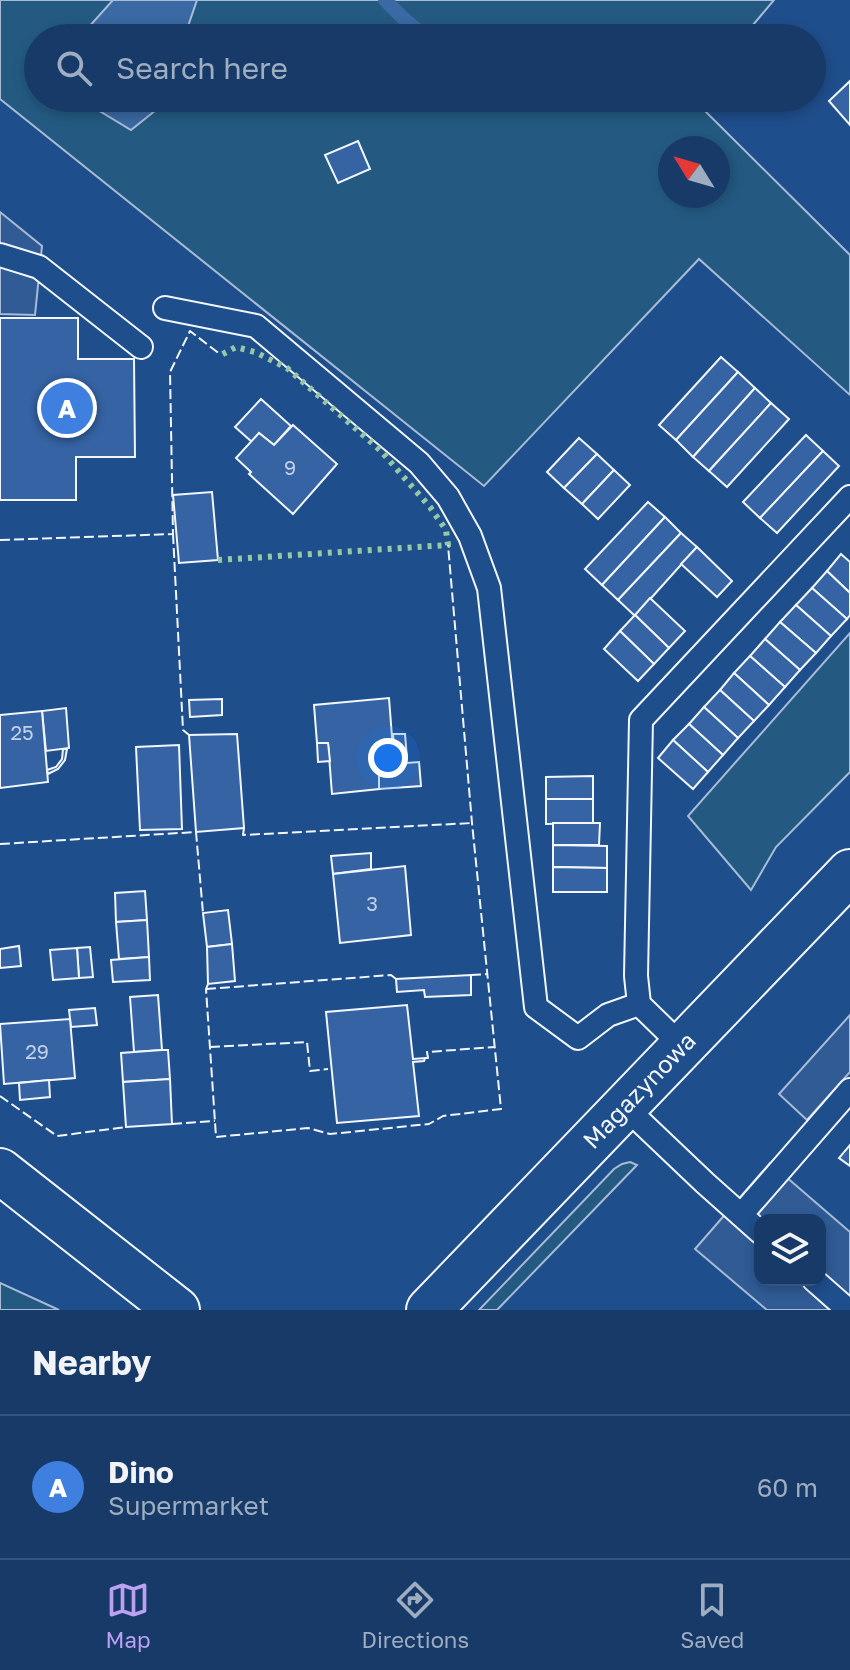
<!DOCTYPE html>
<html lang="en">
<head>
<meta charset="utf-8">
<style>
	body { margin:0; font-family:"Golos Text",sans-serif; background:#20416f; color:#f1f3f6 }
	.controls { position:absolute; right:24px; bottom:24px; display:grid; overflow:hidden; border-radius:16px; box-shadow:0 4px 12px #0003 }
	.controls button { width:72px; height:72px; display:grid; place-items:center; padding:0; border:0; border-bottom:2px solid #36547d; background:#173a69; color:#f1f3f6; font:40px sans-serif }
	.compass { position:absolute; left:658px; top:136px; width:72px; height:72px; border-radius:50%; background:#173a69; box-shadow:0 4px 12px #0003; rotate:307deg }
	.you { position:absolute; left:388px; top:758px; width:28px; height:28px; margin:-20px; border:6px solid #fff; border-radius:50%; background:#1a73e8; box-shadow:0 0 0 12px #1a73e833 }
	.badge { display:grid; place-items:center; width:52px; height:52px; border-radius:50%; background:#bca0f2; color:#fff; font-size:26px; font-weight:700 }
	.pin { position:absolute; translate:-50% -50%; border:4px solid #fff; box-shadow:0 2px 8px #0006 }
	.list { margin:0; padding:0; list-style:none }
	h2 { display:flex; justify-content:space-between; align-items:center; height:104px; margin:0; padding:0 32px; font-size:34px }
	h2 small { font-size:26px; font-weight:400; color:#9eadc0 }
	.list li { display:grid; grid-template-columns:52px 1fr auto; gap:24px; align-items:center; box-sizing:border-box; height:144px; padding:0 32px; border-top:2px solid #36547d }
	.list b { display:block; font-size:30px; white-space:nowrap }
	.list p { margin:0; font-size:26px; white-space:nowrap; color:#9eadc0 }
	.list em { font-size:26px; font-style:normal; color:#9eadc0 }
	.icon { flex:none; width:44px; height:44px; fill:none; stroke:currentColor; stroke-width:2; stroke-linecap:round; stroke-linejoin:round }
	.map { position:relative; flex:none; width:850px; height:1310px; overflow:hidden }
	.search { position:absolute; background:#173a69; box-shadow:0 4px 12px #0003; left:24px; right:24px; top:24px; height:88px; display:flex; align-items:center; gap:20px; box-sizing:border-box; padding:0 28px; border-radius:44px; color:#9eadc0; font-size:30px }
	.sheet { height:248px; background:#173a69 }
	nav { display:flex; justify-content:space-around; align-items:center; box-sizing:border-box; height:112px; border-top:2px solid #36547d; background:#173a69; font-size:22px; color:#9eadc0 }
	nav a { display:grid; justify-items:center; gap:4px }
	nav .on { color:#bca0f2 }
	.map>svg:first-child { display:block }
	.green { fill:#245a82; stroke:#a8bbd7; stroke-width:2; fill-rule:evenodd }
	.parking { fill:#305b95; stroke:#a8bbd7; stroke-width:2; fill-rule:evenodd }
	.water { fill:#3b69a3; stroke:#a8bbd7; stroke-width:2 }
	.lines { fill:none; stroke-linecap:round; stroke-linejoin:round }
	.stream { stroke:#3b69a3; stroke-width:14 }
	.building { fill:#3563a3; stroke:#f2f6ff; stroke-width:2 }
	.service-casing { stroke:#f2f6ff; stroke-width:26 }
	.minor-casing { stroke:#f2f6ff; stroke-width:48 }
	.tertiary-casing { stroke:#f2f6ff; stroke-width:48 }
	.service { stroke:#1f4e8c; stroke-width:22 }
	.minor { stroke:#1f4e8c; stroke-width:44 }
	.tertiary { stroke:#1f4e8c; stroke-width:44 }
	.hedge { stroke:#97c8a6; stroke-width:6; stroke-dasharray:4 6; stroke-linecap:butt }
	.fence { stroke:#f2f6ff; stroke-width:2; stroke-dasharray:10 4; stroke-linecap:butt }
	.labels { text-anchor:middle; stroke-width:6; stroke-linejoin:round; paint-order:stroke }
	.number-label { font-size:20px; fill:#c3d1e8 }
	.street-label { font-size:24px; fill:#f2f6ff; stroke:#1f4e8c }
</style>
</head>
<body>
<div class="map">
<svg width="850" height="1310" viewBox="0 0 850 1310">
	<rect width="100%" height="100%" fill="#1f4e8c"/>
	<g class="green">
		<path d="M0 0H774L742 38H38V98H692L850 255V395L699 259 484 486 0 99ZM670 148H718V196H670Z"/>
		<path d="M850 633V772L776 847 751 890 688 816Z"/>
		<path d="M630 1162 637 1165 497 1310H479L614 1169 622 1164Z"/>
		<path d="M0 1283 59 1310H0Z"/>
	</g>
	<g class="parking">
		<path d="M0 212 42 246 35 315 0 314Z"/>
		<path d="M850 1015V1072L807 1120 779 1094Z"/>
		<path d="M770 1163 850 1232V1310H767L695 1249ZM760 1220H820V1280H760Z"/>
	</g>
	<g class="water">
		<path d="M113 0H197L184 38H84L87 29Z"/>
		<path d="M88 98H167L166 102 131 130 93 107Z"/>
	</g>
	<g class="lines">
		<path class="stream" d="M385 0 404 19 427 38"/>
	</g>
	<g class="building">
		<path d="M850 81V125L829 101Z"/>
		<path d="M358 141 370 169 338 183 325 155Z"/>
		<path d="M0 318H78V359H134L135 457H76V500H0Z"/>
		<path d="M721 357 738 372 676 440 659 425Z"/>
		<path d="M738 372 755 388 693 457 676 440Z"/>
		<path d="M755 388 771 403 709 471 693 457Z"/>
		<path d="M261 399 291 426 274 445 259 433 252 442 235 427Z"/>
		<path d="M771 403 789 419 727 487 709 471Z"/>
		<path d="M293 425 337 464 293 514 249 474 251 472 236 458 259 433 274 445Z"/>
		<path d="M806 435 823 451 760 518 743 502Z"/>
		<path d="M579 438 597 454 564 488 547 472Z"/>
		<path d="M823 451 839 466 777 533 760 518Z"/>
		<path d="M597 454 614 470 582 504 564 488Z"/>
		<path d="M614 470 630 485 598 519 582 504Z"/>
		<path d="M212 492 218 560 179 563 173 495Z"/>
		<path d="M648 502 665 517 602 585 585 569Z"/>
		<path d="M665 517 681 533 618 600 602 585Z"/>
		<path d="M681 533 697 547 635 616 618 600Z"/>
		<path d="M697 547 732 581 717 597 681 564Z"/>
		<path d="M841 554 850 562V593L827 571Z"/>
		<path d="M827 571 850 593V615L847 619 812 588Z"/>
		<path d="M812 588 847 619 831 636 796 605Z"/>
		<path d="M650 598 685 631 669 648 635 615Z"/>
		<path d="M796 605 831 636 816 653 780 622Z"/>
		<path d="M635 615 669 648 654 664 620 631Z"/>
		<path d="M780 622 816 653 800 670 765 639Z"/>
		<path d="M620 631 654 664 638 681 604 649Z"/>
		<path d="M765 639 800 670 785 687 750 656Z"/>
		<path d="M750 656 785 687 769 705 734 673Z"/>
		<path d="M734 673 769 705 754 721 720 690Z"/>
		<path d="M720 690 754 721 738 738 704 707Z"/>
		<path d="M389 698 394 763 379 765V789L332 794 328 743H317L314 705Z"/>
		<path d="M222 699V715L190 717 189 700Z"/>
		<path d="M704 707 738 738 723 755 689 724Z"/>
		<path d="M66 708 69 748 46 751 42 711Z"/>
		<path d="M42 711 48 782 0 788V715Z"/>
		<path d="M689 724 723 755 708 772 673 740Z"/>
		<path d="M237 734 244 828 196 832 189 735Z"/>
		<path d="M393 734H405L407 758 395 759Z"/>
		<path d="M673 740 708 772 693 789 658 758Z"/>
		<path d="M317 743H328L330 761 318 762Z"/>
		<path d="M179 745 182 829 140 830 136 747Z"/>
		<path d="M63 749H67L65 760 58 769 48 774 47 770 56 767 62 759Z"/>
		<path d="M419 762 421 786 379 789V765Z"/>
		<path d="M593 776V799H546V777Z"/>
		<path d="M546 799H593V823L546 824Z"/>
		<path d="M553 823H600L599 845H553Z"/>
		<path d="M553 845 607 846V868L553 867Z"/>
		<path d="M371 853V869L333 874 331 856Z"/>
		<path d="M405 866 411 935 340 943 333 874Z"/>
		<path d="M553 867 607 868V892H553Z"/>
		<path d="M145 891 147 920 116 922 115 893Z"/>
		<path d="M228 910 232 944 207 947 203 913Z"/>
		<path d="M147 920 149 957 119 959 116 922Z"/>
		<path d="M232 944 235 981 208 984 207 947Z"/>
		<path d="M19 946 21 966 0 968V949Z"/>
		<path d="M90 947 93 977 79 978 77 948Z"/>
		<path d="M77 948 79 978 53 980 50 950Z"/>
		<path d="M149 957 150 980 113 982 111 960Z"/>
		<path d="M471 975V995L425 997 424 990 397 992 396 979Z"/>
		<path d="M158 995 162 1050 134 1052 130 997Z"/>
		<path d="M407 1005 413 1059 425 1058 424 1061 413 1062 419 1116 337 1123 326 1012Z"/>
		<path d="M95 1008 97 1025 71 1027 69 1010Z"/>
		<path d="M70 1019 75 1078 4 1084 0 1024Z"/>
		<path d="M162 1050H168L170 1079 123 1082 121 1053Z"/>
		<path d="M170 1079 172 1124 126 1127 123 1082Z"/>
		<path d="M49 1080 50 1097 20 1100 19 1083Z"/>
		<path d="M850 1145V1166L839 1158Z"/>
	</g>
	<g class="lines">
		<g class="service-casing">
			<g id="service">
				<path d="M0 255 39 267 141 347"/>
				<path d="M165 308 256 326 419 463 448 497 470 536 489 588 536 1007 578 1038 608 1015 639 1004"/>
				<path d="M683 1047 639 1004 636 976 641 720 850 497"/>
				<path d="M624 1106 705 1183 760 1232"/>
				<path d="M741 1215 850 1090"/>
				<path d="M814 1280 848 1310"/>
			</g>
		</g>
		<g class="minor-casing">
			<path id="minor" d="M0 1171 177 1310"/>
		</g>
		<g class="tertiary-casing">
			<g id="tertiary">
				<path id="s1" d="M429 1310 850 872"/>
			</g>
		</g>
		<use href="#service" class="service"/>
		<use href="#minor" class="minor"/>
		<use href="#tertiary" class="tertiary"/>
		<path class="hedge" d="M218 560 448 545 446 530 430 507 380 450 287 368 255 352 236 347 221 355"/>
		<g class="fence">
			<path d="M173 534 183 730 189 735"/>
			<path d="M0 540 173 534 170 372 190 331 221 355"/>
			<path d="M244 828 243 835 472 823"/>
			<path d="M0 844 196 832 203 913"/>
			<path d="M471 975 488 974"/>
			<path d="M208 984 206 989 216 1137 308 1128 330 1134 429 1124 443 1116 501 1109 472 823 448 545"/>
			<path d="M206 989 391 975 396 979"/>
			<path d="M210 1047 307 1042 310 1071 328 1069"/>
			<path d="M425 1058H428L427 1052 495 1047"/>
			<path d="M0 1096 57 1136 126 1127"/>
			<path d="M172 1124 215 1121"/>
		</g>
	</g>
	<g class="labels">
		<g class="number-label">
			<text x="290" y="475">9</text>
			<text x="22" y="740">25</text>
			<text x="372" y="911">3</text>
			<text x="37" y="1059">29</text>
		</g>
		<g class="street-label">
			<text dy="8" stroke="none"><textPath href="#s1" startOffset="304">Magazynowa</textPath></text>
		</g>
	</g>
</svg>
<div class="controls">
<button><svg class="icon" aria-label="layers" viewBox="0 0 24 24"><path d="M12 4l9 5-9 5-9-5zM3 14l9 5 9-5"/></svg></button>
</div>
<svg class="compass" viewBox="-18 -18 36 36"><path d="M0-13l5 13h-10z" fill="#e53935"/><path d="M0 13l5-13h-10z" fill="#9eadc0"/></svg>
<div class="you"></div>
<div class="pin badge" style="left:67px;top:408px;background:#3f7fe0">A</div>
<div class="search"><svg class="icon" aria-label="search" viewBox="0 0 24 24"><circle cx="10" cy="10" r="6"/><path d="M15 15l6 6"/></svg>Search here</div>
</div>
<section class="sheet">
<h2>Nearby<small></small></h2>
<ul class="list">
<li><span class="badge" style="background:#3f7fe0">A</span><div><b>Dino</b><p>Supermarket</p></div><em>60 m</em></li>
</ul>
</section>
<nav>
<a class="on"><svg class="icon" aria-label="map" viewBox="0 0 24 24"><path d="M3 6l6-2 6 2 6-2v14l-6 2-6-2-6 2zM9 4v14M15 6v14"/></svg>Map</a>
<a><svg class="icon" aria-label="directions" viewBox="0 0 24 24"><path d="M12 3l9 9-9 9-9-9zM9 14v-3h6M13 9l2 2-2 2"/></svg>Directions</a>
<a><svg class="icon" aria-label="saved" viewBox="0 0 24 24"><path d="M7 4h10v16l-5-4-5 4z"/></svg>Saved</a>
</nav>
</body>
</html>
